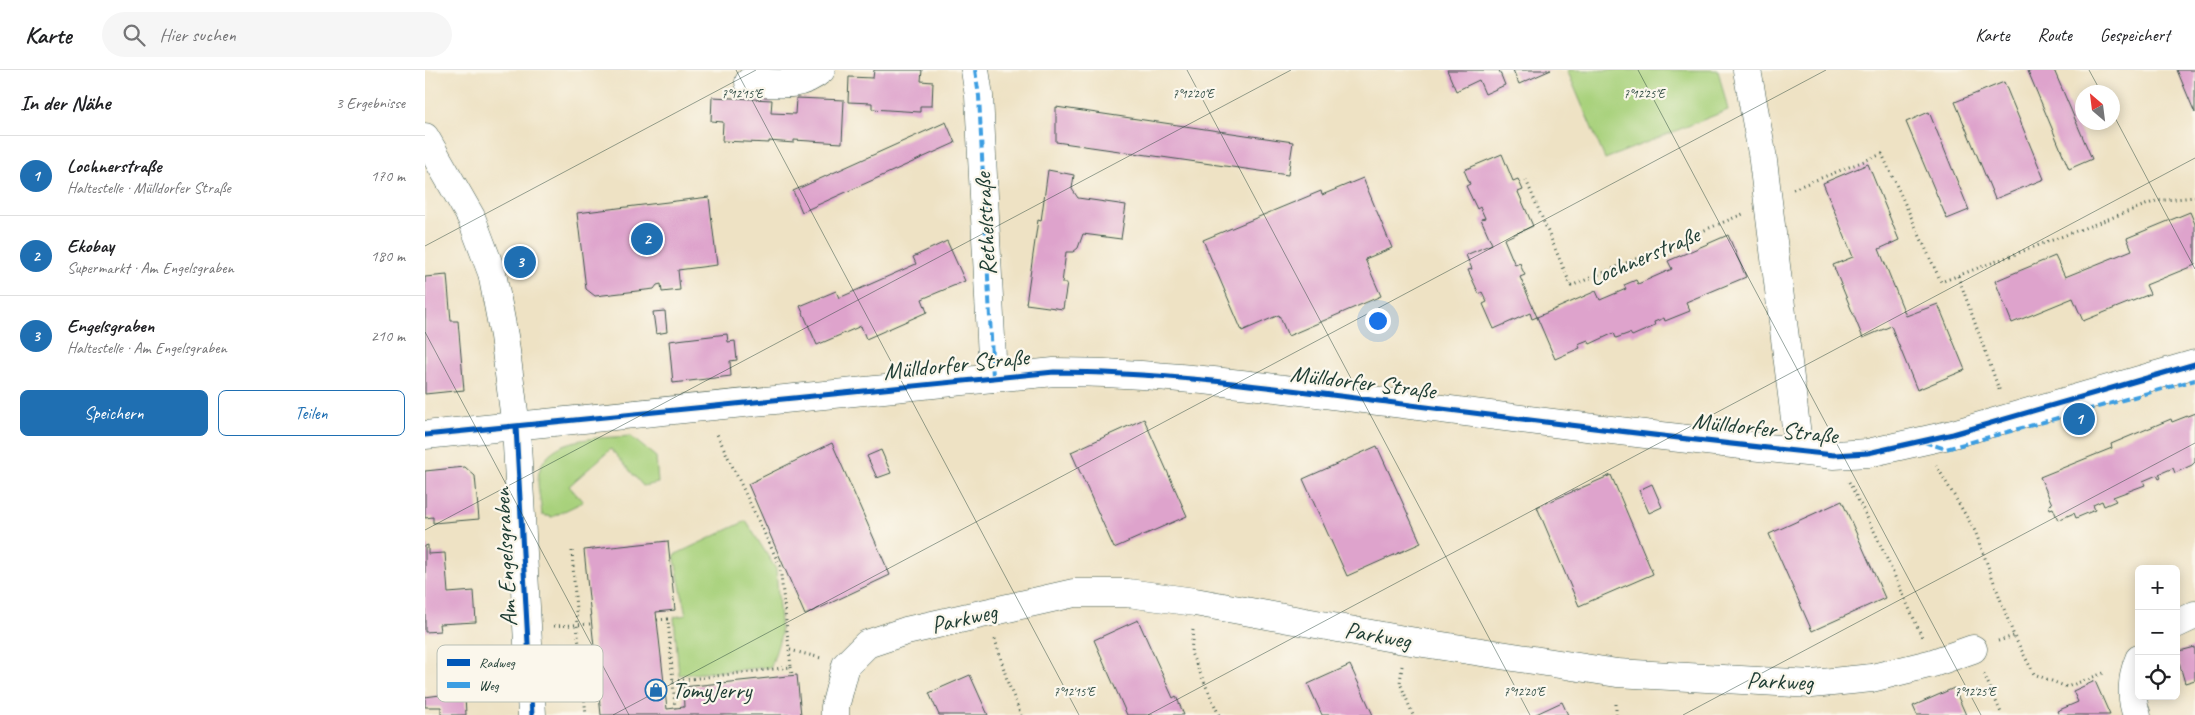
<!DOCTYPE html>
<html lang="de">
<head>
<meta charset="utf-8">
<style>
	body { margin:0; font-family:Caveat,sans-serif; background:#f6f6f6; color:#202124 }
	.controls { position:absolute; right:15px; bottom:15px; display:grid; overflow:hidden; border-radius:8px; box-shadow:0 2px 12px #0003 }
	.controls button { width:45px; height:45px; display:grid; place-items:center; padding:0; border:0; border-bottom:1px solid #e0e0e0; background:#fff; color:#202124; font:25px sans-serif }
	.compass { position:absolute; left:1650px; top:15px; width:45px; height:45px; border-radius:50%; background:#fff; box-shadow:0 2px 12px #0003; rotate:332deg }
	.you { position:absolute; left:952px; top:250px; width:18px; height:18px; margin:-12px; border:4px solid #fff; border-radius:50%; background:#1a73e8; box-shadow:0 0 0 8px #1a73e833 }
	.badge { display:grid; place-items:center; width:32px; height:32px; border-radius:50%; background:#1f6fb2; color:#fff; font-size:16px; font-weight:700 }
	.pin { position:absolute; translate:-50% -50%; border:2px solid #fff; box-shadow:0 1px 5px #0006 }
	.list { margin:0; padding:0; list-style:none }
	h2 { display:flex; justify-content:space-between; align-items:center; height:65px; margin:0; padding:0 20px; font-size:21px }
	h2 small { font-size:16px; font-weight:400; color:#757577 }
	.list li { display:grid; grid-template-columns:32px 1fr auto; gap:15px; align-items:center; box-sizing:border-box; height:80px; padding:0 20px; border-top:1px solid #e0e0e0 }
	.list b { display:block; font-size:19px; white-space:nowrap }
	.list p { margin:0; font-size:16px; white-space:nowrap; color:#757577 }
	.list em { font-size:16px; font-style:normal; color:#757577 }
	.actions { display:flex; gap:10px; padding:15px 20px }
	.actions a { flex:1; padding:11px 0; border:1px solid #1f6fb2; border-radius:8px; text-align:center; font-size:18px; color:#1f6fb2 }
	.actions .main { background:#1f6fb2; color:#fff }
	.icon { flex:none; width:28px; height:28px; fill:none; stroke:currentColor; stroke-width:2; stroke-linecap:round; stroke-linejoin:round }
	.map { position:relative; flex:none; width:1770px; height:645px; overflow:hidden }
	header { display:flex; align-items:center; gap:30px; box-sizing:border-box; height:70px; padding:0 25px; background:#fff; border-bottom:1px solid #e0e0e0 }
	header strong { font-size:24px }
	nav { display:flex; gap:28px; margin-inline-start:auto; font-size:18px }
	.search { width:350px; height:45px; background:#f6f6f6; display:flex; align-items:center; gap:12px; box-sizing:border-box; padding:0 18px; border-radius:28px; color:#757577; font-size:19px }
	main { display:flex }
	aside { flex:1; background:#fff }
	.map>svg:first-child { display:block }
	.green { fill:#a8d17c; stroke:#648758 }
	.building { fill:#dea3cc }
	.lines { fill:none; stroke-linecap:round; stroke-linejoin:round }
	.minor-casing { stroke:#3e564a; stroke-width:29 }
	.path { stroke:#3e564a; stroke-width:3; stroke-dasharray:1 4; stroke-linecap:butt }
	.minor { stroke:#fff; stroke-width:28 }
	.quiet { stroke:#3c9ee2; stroke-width:4; stroke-dasharray:8 4; stroke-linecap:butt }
	.cycleway-casing { stroke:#fbf7ec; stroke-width:8 }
	.cycleway { stroke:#0057b8; stroke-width:5 }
	.ticks { fill:none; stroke:#1f3d34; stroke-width:1; stroke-opacity:0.45 }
	.labels { text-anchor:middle; stroke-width:4.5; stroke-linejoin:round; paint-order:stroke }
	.street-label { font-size:24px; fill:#1f3d34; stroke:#fbf7ec }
	.poi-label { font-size:24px; fill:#1f3d34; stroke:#fbf7ec; text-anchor:start }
	.key { fill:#fbf7ec; stroke:#b9bfb5; stroke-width:1 }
	.key-label { font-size:14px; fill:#1f3d34 }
	.ticks-label { font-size:12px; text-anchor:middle; fill:#1f3d34; stroke:#fbf7ec; stroke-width:4.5; stroke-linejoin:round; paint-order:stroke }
</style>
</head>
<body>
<header>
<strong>Karte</strong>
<div class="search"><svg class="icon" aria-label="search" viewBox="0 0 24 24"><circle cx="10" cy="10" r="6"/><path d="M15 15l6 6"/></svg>Hier suchen</div>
<nav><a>Karte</a><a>Route</a><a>Gespeichert</a></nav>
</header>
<main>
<aside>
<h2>In der Nähe<small>3 Ergebnisse</small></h2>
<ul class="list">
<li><span class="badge">1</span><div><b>Lochnerstraße</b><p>Haltestelle · Mülldorfer Straße</p></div><em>170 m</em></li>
<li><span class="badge">2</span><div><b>Ekobay</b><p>Supermarkt · Am Engelsgraben</p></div><em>180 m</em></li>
<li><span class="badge">3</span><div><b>Engelsgraben</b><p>Haltestelle · Am Engelsgraben</p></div><em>210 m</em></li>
</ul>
<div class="actions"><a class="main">Speichern</a><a>Teilen</a></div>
</aside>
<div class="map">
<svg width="1770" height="645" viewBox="0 0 1770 645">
	<rect width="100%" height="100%" fill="#fbf7ec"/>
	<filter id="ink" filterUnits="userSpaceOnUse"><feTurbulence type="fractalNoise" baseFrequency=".02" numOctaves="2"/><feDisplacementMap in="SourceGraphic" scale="10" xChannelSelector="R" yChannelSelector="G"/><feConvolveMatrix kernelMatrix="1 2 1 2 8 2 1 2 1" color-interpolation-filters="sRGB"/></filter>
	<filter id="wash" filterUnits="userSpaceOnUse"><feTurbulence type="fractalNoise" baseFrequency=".0096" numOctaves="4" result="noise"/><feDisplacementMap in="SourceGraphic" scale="20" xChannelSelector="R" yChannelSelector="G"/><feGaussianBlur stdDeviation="1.12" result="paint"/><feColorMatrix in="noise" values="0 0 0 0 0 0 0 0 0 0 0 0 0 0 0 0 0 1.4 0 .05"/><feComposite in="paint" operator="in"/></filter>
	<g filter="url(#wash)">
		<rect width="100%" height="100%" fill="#eee2c4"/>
		<g class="green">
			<path d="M1142 0H1293L1303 40 1180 89Z"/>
			<path d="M205 366 231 387 233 413 218 416 186 379 144 416 158 432 127 447 117 445C116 432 111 414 114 402 124 364 175 369 205 366Z"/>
			<path d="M321 451 351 499 356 565 346 597 254 605 249 547 261 545 249 485Z"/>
		</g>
		<g id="blocks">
			<g class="building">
				<path d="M449 0H497L496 11 508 12 507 36H495V42L447 39V33L423 32 424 7 448 8Z"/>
				<path d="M1022 0H1074L1080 15 1060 24 1054 10 1031 21Z"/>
				<path d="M1088 0H1126L1094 14Z"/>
				<path d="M1606 0H1629L1667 89 1644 99 1603 1Z"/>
				<path d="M1752 0H1770V43Z"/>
				<path d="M1579 12 1619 109 1570 129 1530 32Z"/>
				<path d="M287 27 347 30 346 43 370 44 371 28 419 30 417 73 369 70V73L344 71V73L297 71 298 52 286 51Z"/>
				<path d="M631 37 868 72 863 105 631 72Z"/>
				<path d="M1504 42 1544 140 1522 149 1481 52Z"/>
				<path d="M521 52 530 73 377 142 368 121Z"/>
				<path d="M1077 84 1088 111 1093 109 1098 120 1093 122 1108 156 1079 169 1090 195 1095 193 1097 199 1100 205 1095 207 1112 247 1107 249 1105 243 1069 259 1058 234 1062 232 1057 222 1054 224 1043 200 1047 199 1041 185 1067 174 1056 149 1060 148 1055 137 1052 139 1041 116 1045 114 1039 100Z"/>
				<path d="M1443 94 1474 170 1454 179 1481 246 1513 234 1540 300 1492 320 1466 256 1438 268 1408 195 1428 187 1398 113Z"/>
				<path d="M623 100 649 105 647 119 653 128 701 135 696 169 658 164 653 178 648 182H641L637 213H642L638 239 601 234 613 150 616 151Z"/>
				<path d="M938 108 967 178 940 189 956 226 863 266 854 245 817 261 778 170 896 121 897 125Z"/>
				<path d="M284 127 292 195 253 200 255 220 237 222 236 214 232 215 229 219 170 226 161 219 152 143Z"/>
				<path d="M1765 142 1770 154V195L1721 215 1725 224 1658 251 1648 228 1587 253 1570 211 1630 186 1640 207 1707 180 1702 168Z"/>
				<path d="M1303 165 1321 207 1261 232 1265 241 1240 251 1239 248 1229 252 1230 256 1207 266 1205 263 1191 268 1189 263 1165 274 1163 270 1153 274 1155 278 1130 289 1112 247 1171 221 1175 230 1201 219 1199 215 1211 210 1213 214 1247 199 1243 191Z"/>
				<path d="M522 171 540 211 497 229 502 242 441 269 436 256 392 275 375 236 411 221 414 228 491 194 488 187Z"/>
				<path d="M22 205 26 251H33L39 320 0 324V207Z"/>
				<path d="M240 241 242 262 231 264 228 242Z"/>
				<path d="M302 264 303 272 310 271 312 290 305 291 306 306 248 313 244 271Z"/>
				<path d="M1770 343V392L1767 395 1750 403 1748 398 1734 404 1736 408 1734 409 1732 405 1718 411 1720 415 1688 427 1691 431 1679 436 1677 431 1668 435 1670 440 1651 448 1649 443 1633 450 1628 438 1625 439 1624 435 1627 434 1615 407 1687 378 1686 374 1746 349 1747 352Z"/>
				<path d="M719 349 762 446 689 478 646 382Z"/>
				<path d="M407 373 465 505 380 545 323 414Z"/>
				<path d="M952 376 996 473 922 506 878 409Z"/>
				<path d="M456 380 466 403 452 408 442 386Z"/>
				<path d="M40 397 50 406 54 449 8 453V447L0 448V401Z"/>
				<path d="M1186 405 1228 504 1154 536 1112 437Z"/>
				<path d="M1227 414 1237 437 1224 443 1214 420Z"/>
				<path d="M1417 431 1460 528 1387 561 1344 464Z"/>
				<path d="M243 471 250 540 231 542 242 639 259 637 258 617 372 605 376 645H176L159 480Z"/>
				<path d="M3 475V484L20 483 23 523 49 521 51 552 14 554 15 561 0 562V476Z"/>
				<path d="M713 550 748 628 751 626 759 645H702L669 570Z"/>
				<path d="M1770 577V610L1760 613 1751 582Z"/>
				<path d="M55 590 57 623 40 624 41 645H16V637H0V627L15 625 13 593Z"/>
				<path d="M925 595 948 645H897L883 614Z"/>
				<path d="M545 605 563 645H514L504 623Z"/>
				<path d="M1670 611 1685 645H1634L1632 641 1653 632 1648 621Z"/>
				<path d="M1529 618 1541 645H1492L1488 636Z"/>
				<path d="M1137 632 1143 645H1109Z"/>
			</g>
		</g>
	</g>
	<g filter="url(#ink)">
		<use href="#blocks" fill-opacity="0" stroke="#3e564a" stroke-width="1"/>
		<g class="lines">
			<g class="minor-casing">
				<g id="minor">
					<path d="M550 0 554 26 568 308"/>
					<path d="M1322 0 1337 83 1374 381"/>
					<path d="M324 12C350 13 374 19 396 0"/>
					<path d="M0 67 46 147 67 203 79 266 91 357 107 645"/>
					<path d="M0 365 629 302C743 302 857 319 970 333 1117 352 1263 370 1409 385L1443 383 1528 364 1770 294"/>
					<path d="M1751 554 1770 545"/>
					<path d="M410 645V637L421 595 442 574 481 561 649 523H703L770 532 979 570 1192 603 1387 614 1447 608 1508 593 1548 579"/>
					<path d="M1712 645C1705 629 1707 605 1714 589"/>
				</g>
			</g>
			<g class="path">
				<path d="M1101 110 1146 216 1318 144"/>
				<path d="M1368 119 1457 84 1516 212 1731 131 1770 127"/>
				<path d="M1533 206 1575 322"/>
				<path d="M1511 395 1550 461 1589 566 1609 604 1642 617 1681 602"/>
				<path d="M1424 412 1452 467 1498 569"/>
				<path d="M147 481 152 555 161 645"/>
				<path d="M232 550 243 549 250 638"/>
				<path d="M129 556 166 554"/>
				<path d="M768 560 766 583 794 645"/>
				<path d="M570 569 583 613 596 645"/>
				<path d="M1573 571 1589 566"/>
				<path d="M365 580 396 588"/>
				<path d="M977 596 975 613 988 645"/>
				<path d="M366 597 367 605"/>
				<path d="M1559 604 1577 645"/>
				<path d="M248 611 366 597 355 496 292 364"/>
				<path d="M1191 645V631"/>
			</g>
			<use href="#minor" class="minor"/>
			<g class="quiet">
				<path d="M550 0 554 26 568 308"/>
				<path d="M1499 372 1521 379 1770 310"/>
			</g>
			<g class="cycleway-casing">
				<g id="cycleway">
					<path d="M91 357 107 645"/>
					<path d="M0 365 629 302C743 302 857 319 970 333 1117 352 1263 370 1409 385L1443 383 1528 364 1770 294"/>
				</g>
			</g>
			<use href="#cycleway" class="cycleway"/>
		</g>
	</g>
	<path class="ticks" d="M311 0 654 645M762 0 1105 645M1213 0 1556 645M1664 0 1676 22M1688 44 1770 199M0 176 331 0M0 262 204 645M0 460 866 0M188 645 1401 0M723 645 1770 88M1258 645 1770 373"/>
	<defs>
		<g id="shop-ring" transform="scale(1.125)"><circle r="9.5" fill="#fbf7ec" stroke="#1f6fb2" stroke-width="1.5"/><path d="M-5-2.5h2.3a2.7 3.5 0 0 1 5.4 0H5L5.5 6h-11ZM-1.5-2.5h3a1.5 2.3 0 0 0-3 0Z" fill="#1f6fb2"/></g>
	</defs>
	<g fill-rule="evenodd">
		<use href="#shop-ring" x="231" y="620"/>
	</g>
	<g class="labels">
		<g class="street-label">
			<text transform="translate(560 154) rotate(-93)" y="8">Rethelstraße</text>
			<text transform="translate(1219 186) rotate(-23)" y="8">Lochnerstraße</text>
			<text transform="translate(531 294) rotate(-6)" y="8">Mülldorfer Straße</text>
			<text transform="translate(938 312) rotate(7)" y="8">Mülldorfer Straße</text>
			<text transform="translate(1340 358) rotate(6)" y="8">Mülldorfer Straße</text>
			<text transform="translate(80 487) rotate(-93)" y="8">Am Engelsgraben</text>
			<text transform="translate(539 548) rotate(-13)" y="8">Parkweg</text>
			<text transform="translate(953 565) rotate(10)" y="8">Parkweg</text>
			<text transform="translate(1355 611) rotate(2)" y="8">Parkweg</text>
		</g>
		<g class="poi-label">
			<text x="247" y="628">TomyJerry</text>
		</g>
	</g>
	<rect x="12" y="575" width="166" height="57" rx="8" class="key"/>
	<rect x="22" y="589" width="23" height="7" fill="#0057b8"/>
	<rect x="22" y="612" width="23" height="6" fill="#3c9ee2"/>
	<g class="key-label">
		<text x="54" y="597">Radweg</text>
		<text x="54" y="620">Weg</text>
	</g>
	<g class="ticks-label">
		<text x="317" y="28">7°12'15"E</text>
		<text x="768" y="28">7°12'20"E</text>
		<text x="1219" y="28">7°12'25"E</text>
		<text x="649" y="626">7°12'15"E</text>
		<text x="1099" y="626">7°12'20"E</text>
		<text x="1550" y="626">7°12'25"E</text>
	</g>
</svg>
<div class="controls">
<button>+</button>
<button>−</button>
<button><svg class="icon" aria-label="locate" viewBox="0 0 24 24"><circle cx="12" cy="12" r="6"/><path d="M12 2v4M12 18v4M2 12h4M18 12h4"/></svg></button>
</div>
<svg class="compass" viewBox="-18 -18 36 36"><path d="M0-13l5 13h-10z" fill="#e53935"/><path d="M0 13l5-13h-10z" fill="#757577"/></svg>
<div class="you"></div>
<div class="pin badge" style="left:1654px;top:349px">1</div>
<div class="pin badge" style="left:222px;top:169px">2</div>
<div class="pin badge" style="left:95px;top:192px">3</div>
</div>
</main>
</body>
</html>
